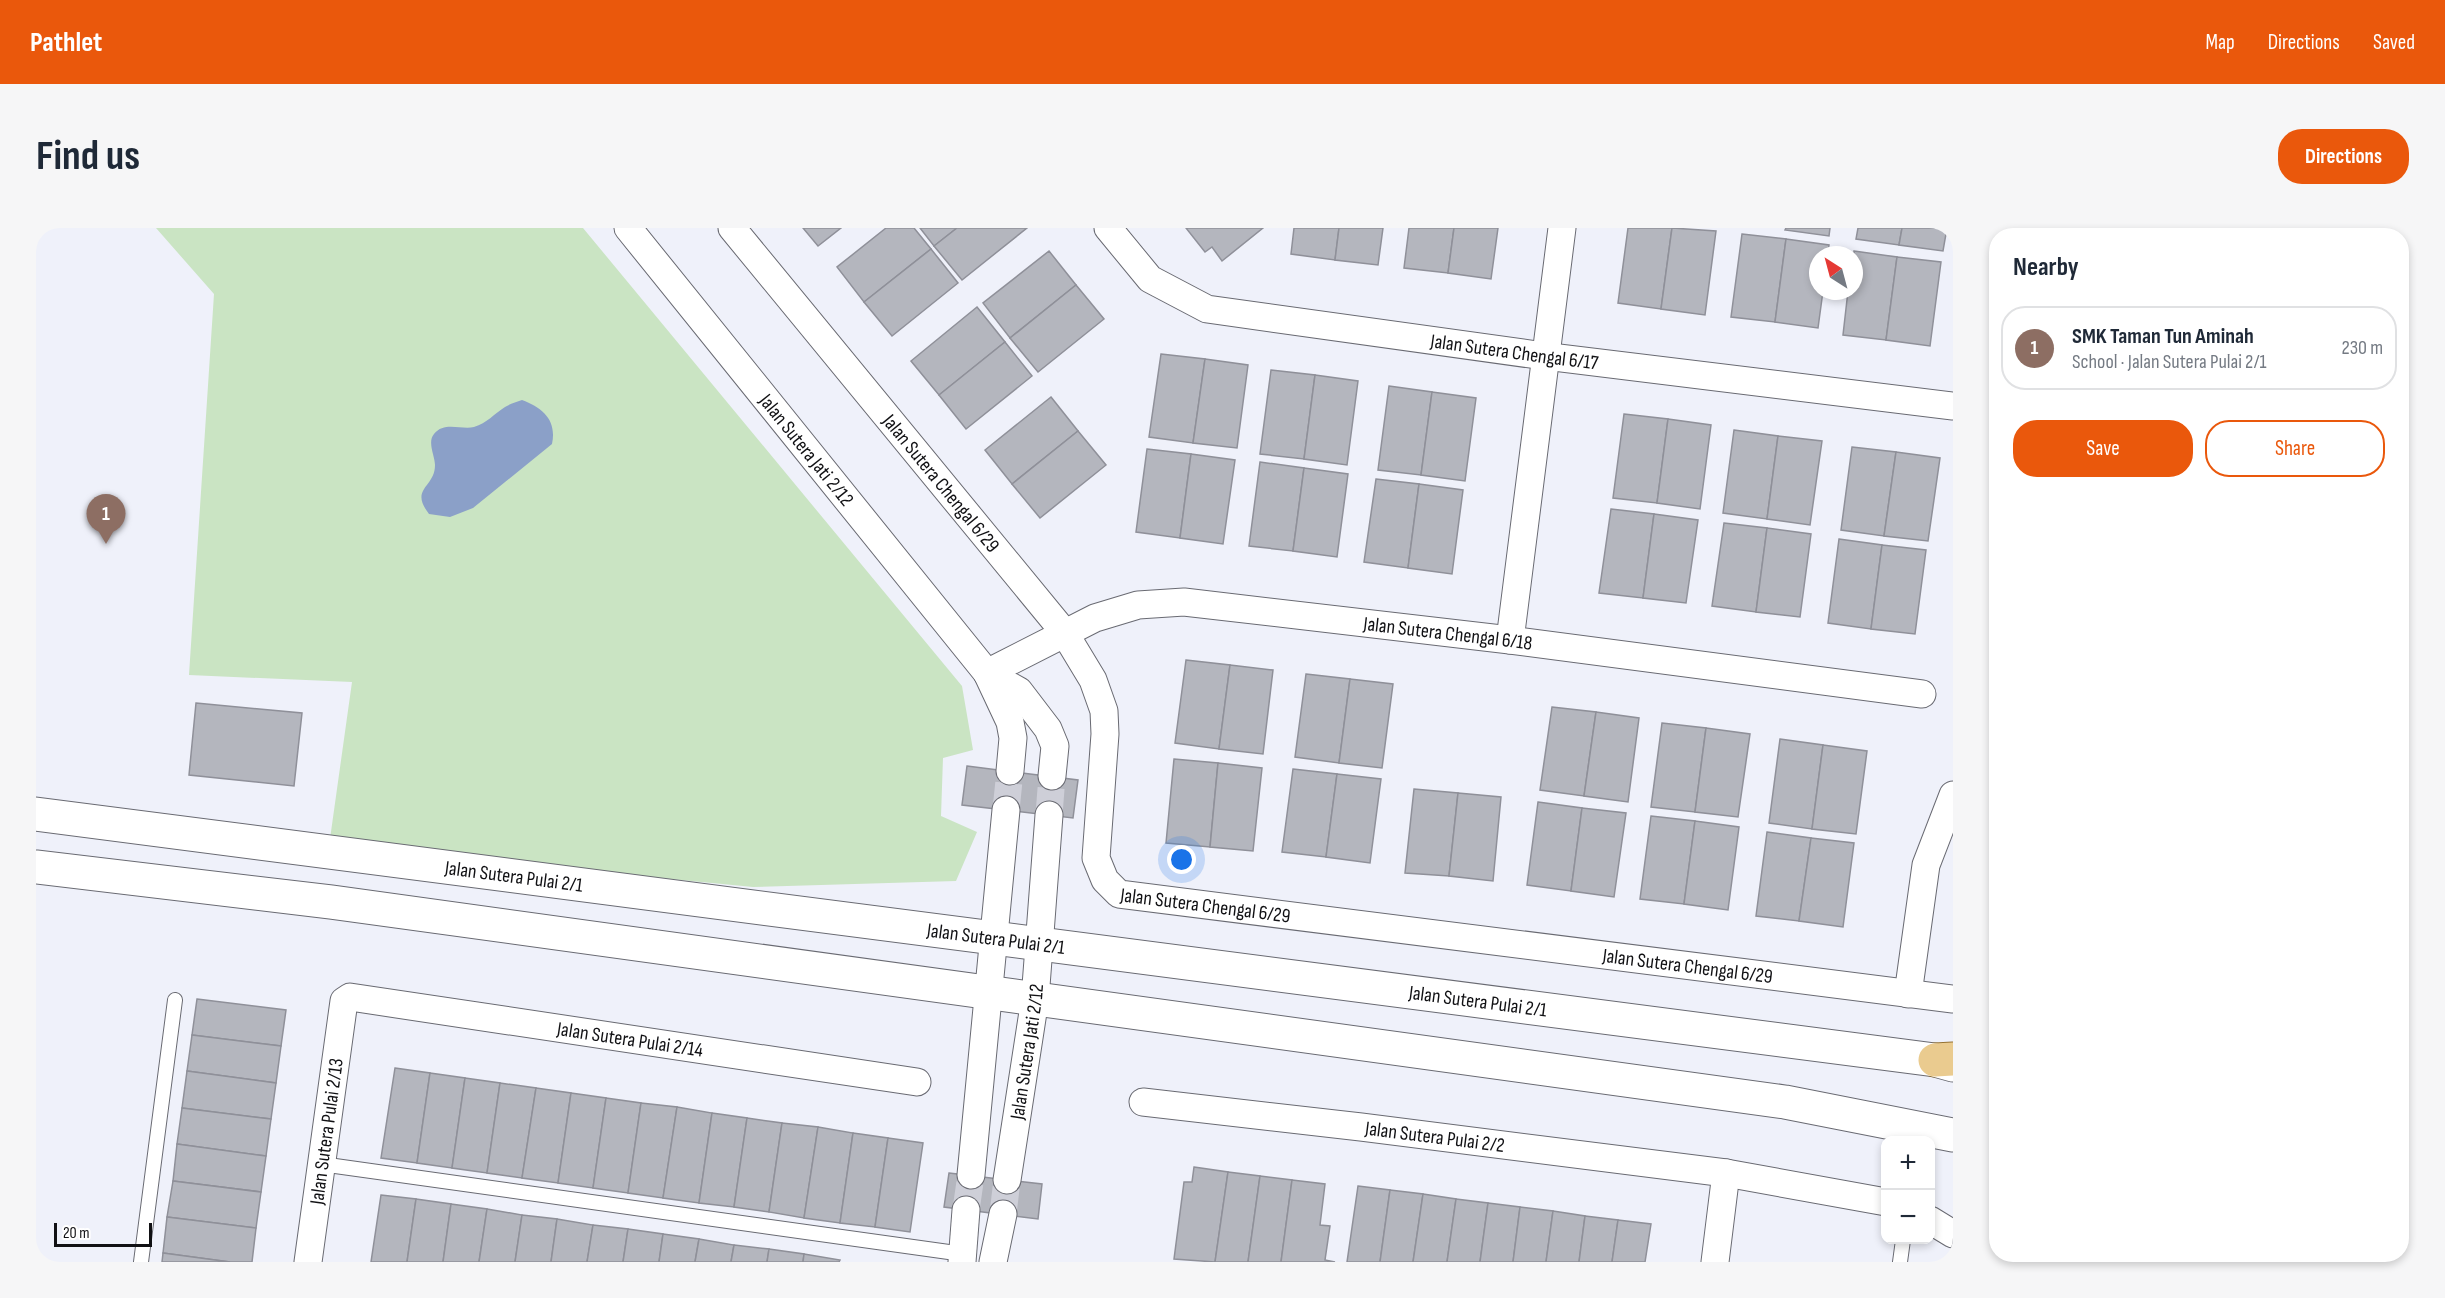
<!DOCTYPE html>
<html lang="en">
<head>
<meta charset="utf-8">
<style>
	body { margin:0; font-family:"Sofia Sans Condensed",sans-serif; background:#f6f6f7; color:#1f2937 }
	.controls { position:absolute; right:18px; bottom:18px; display:grid; overflow:hidden; border-radius:12px; box-shadow:0 3px 9px #0003 }
	.controls button { width:54px; height:54px; display:grid; place-items:center; padding:0; border:0; border-bottom:2px solid #e0e1e3; background:#fff; color:#1f2937; font:30px sans-serif }
	.compass { position:absolute; left:1773px; top:18px; width:54px; height:54px; border-radius:50%; background:#fff; box-shadow:0 3px 9px #0003; rotate:324deg }
	.scale { position:absolute; left:18px; bottom:15px; width:98px; box-sizing:border-box; padding-left:6px; border:3px solid #111114; border-top:0; font-size:16px; line-height:21px; white-space:nowrap; color:#111114; -webkit-text-stroke:4px #fff; paint-order:stroke }
	.you { position:absolute; left:1146px; top:632px; width:21px; height:21px; margin:-15px; border:4px solid #fff; border-radius:50%; background:#1a73e8; box-shadow:0 0 0 9px #1a73e833 }
	.badge { display:grid; place-items:center; width:39px; height:39px; border-radius:50%; background:#ea580c; color:#fff; font-size:20px; font-weight:700 }
	.pin { position:absolute; translate:-50% -50px; filter:drop-shadow(0 2px 3px #0008) }
	.pin::after { content:''; position:absolute; top:32px; width:21px; height:18px; background:inherit; clip-path:polygon(0 0,100% 0,50% 100%) }
	.list { margin:0; padding:0; list-style:none }
	h2 { display:flex; justify-content:space-between; align-items:center; height:78px; margin:0; padding:0 24px; font-size:26px }
	h2 small { font-size:20px; font-weight:400; color:#747a83 }
	.list li { display:grid; grid-template-columns:39px 1fr auto; gap:18px; align-items:center; box-sizing:border-box; height:84px; margin:0 12px 12px; padding:0 12px; border:2px solid #e0e1e3; border-radius:24px }
	.list b { display:block; font-size:22px; white-space:nowrap }
	.list p { margin:0; font-size:20px; white-space:nowrap; color:#747a83 }
	.list em { font-size:20px; font-style:normal; color:#747a83 }
	.actions { display:flex; gap:12px; padding:18px 24px }
	.actions a { flex:1; padding:14px 0; border:2px solid #ea580c; border-radius:24px; text-align:center; font-size:21px; color:#ea580c }
	.actions .main { background:#ea580c; color:#fff }
	.map { position:relative; flex:none; width:1917px; height:1034px; overflow:hidden; border-radius:24px }
	header { display:flex; align-items:center; gap:36px; box-sizing:border-box; height:84px; padding:0 30px; background:#ea580c; color:#fff }
	header strong { font-size:28px }
	nav { display:flex; gap:33px; margin-inline-start:auto; font-size:21px }
	.intro { display:flex; align-items:center; justify-content:space-between; box-sizing:border-box; height:144px; padding:0 36px }
	h1 { margin:0; font-size:42px }
	.button { padding:15px 27px; border-radius:24px; background:#ea580c; color:#fff; font-size:21px; font-weight:700 }
	main { display:flex; gap:36px; padding:0 36px }
	aside { flex:1; background:#fff; border-radius:24px; box-shadow:0 3px 9px #0003 }
	.map>svg:first-child { display:block }
	.green { fill:#cae4c3 }
	.water { fill:#8ba0c8 }
	.building { fill:#b4b6be; stroke:#8f9099; stroke-width:1.5 }
	.lines { fill:none; stroke-linecap:round; stroke-linejoin:round }
	.minor-tunnel { stroke:#cecfd8; stroke-width:27; stroke-dasharray:27 14; stroke-linecap:butt }
	.service-casing { stroke:#696a72; stroke-width:16 }
	.minor-casing { stroke:#696a72; stroke-width:29 }
	.secondary-casing { stroke:#696a72; stroke-width:35 }
	.primary-casing { stroke:#957334; stroke-width:35 }
	.service { stroke:#fff; stroke-width:14 }
	.minor { stroke:#fff; stroke-width:27 }
	.secondary { stroke:#fff; stroke-width:33 }
	.primary { stroke:#eacb8f; stroke-width:33 }
	.labels { text-anchor:middle; stroke-width:5; stroke-linejoin:round; paint-order:stroke }
	.street-label { font-size:20px; fill:#111114; stroke:#fff }
</style>
</head>
<body>
<header>
<strong>Pathlet</strong>
<nav><a>Map</a><a>Directions</a><a>Saved</a></nav>
</header>
<div class="intro"><h1>Find us</h1><a class="button">Directions</a></div>
<main>
<div class="map">
<svg width="1917" height="1034" viewBox="0 0 1917 1034">
	<rect width="100%" height="100%" fill="#eff1fa"/>
	<path class="green" d="M120 0H547L926 458 937 522 907 530 905 588 941 604 920 653 717 659 293 618 316 454 153 447 178 66Z"/>
	<path class="water" d="M486 172C507 180 521 192 516 216L437 280 414 289 393 286C373 260 399 260 399 237 399 228 391 214 398 206 408 193 425 202 438 199 451 195 458 186 469 179 474 176 480 174 486 172Z"/>
	<g class="building">
		<path d="M767 0H805L782 18Z"/>
		<path d="M850 0H878L895 21 828 74 801 39Z"/>
		<path d="M884 0H921L898 18Z"/>
		<path d="M921 0H991L926 52 898 18Z"/>
		<path d="M1150 0H1227L1186 33 1176 19 1169 24Z"/>
		<path d="M1258 0H1303L1299 32 1255 26Z"/>
		<path d="M1303 0H1347L1342 37 1299 32Z"/>
		<path d="M1373 0H1418L1412 45 1368 40Z"/>
		<path d="M1418 0H1462L1455 51 1412 45Z"/>
		<path d="M1592 0H1636L1625 81 1582 75Z"/>
		<path d="M1636 0 1680 3 1669 87 1625 81Z"/>
		<path d="M1750 0H1794L1793 8 1749 2Z"/>
		<path d="M1822 0H1866L1863 17 1820 11Z"/>
		<path d="M1866 0H1911L1907 23 1863 17Z"/>
		<path d="M1706 6 1750 11 1739 94 1695 89Z"/>
		<path d="M1750 11 1793 17 1792 27H1782V63H1787L1782 100 1739 94Z"/>
		<path d="M895 21 922 55 856 108 828 74Z"/>
		<path d="M1013 23 1040 57 974 110 947 75Z"/>
		<path d="M1818 23 1861 29 1850 112 1807 107 1812 63H1818Z"/>
		<path d="M1861 29 1905 34 1894 118 1850 112Z"/>
		<path d="M1040 57 1068 91 1002 144 974 110Z"/>
		<path d="M941 79 969 114 903 167 875 133Z"/>
		<path d="M969 114 996 148 930 201 903 167Z"/>
		<path d="M1125 126 1169 131 1157 215 1113 209Z"/>
		<path d="M1169 131 1212 137 1201 220 1157 215Z"/>
		<path d="M1235 142 1279 147 1268 231 1224 226Z"/>
		<path d="M1279 147 1322 153 1311 237 1268 231Z"/>
		<path d="M1353 158 1396 164 1385 247 1342 242Z"/>
		<path d="M1396 164 1440 170 1429 253 1385 247Z"/>
		<path d="M1015 169 1042 203 976 256 949 222Z"/>
		<path d="M1588 186 1632 191 1621 275 1577 270Z"/>
		<path d="M1632 191 1675 197 1664 281 1621 275Z"/>
		<path d="M1698 202 1742 208 1731 291 1687 285Z"/>
		<path d="M1042 203 1070 237 1004 290 976 256Z"/>
		<path d="M1742 208 1786 213 1774 297 1731 291Z"/>
		<path d="M1816 219 1860 224 1848 308 1805 302Z"/>
		<path d="M1111 221 1155 226 1144 310 1100 304Z"/>
		<path d="M1860 224 1904 230 1892 313 1848 308Z"/>
		<path d="M1155 226 1199 232 1187 316 1144 310Z"/>
		<path d="M1224 234 1268 240 1257 323 1213 318Z"/>
		<path d="M1268 240 1312 246 1301 329 1257 323Z"/>
		<path d="M1340 251 1383 256 1372 340 1328 334Z"/>
		<path d="M1383 256 1427 262 1416 346 1372 340Z"/>
		<path d="M1575 281 1618 286 1607 370 1563 365Z"/>
		<path d="M1618 286 1662 292 1650 375 1607 370Z"/>
		<path d="M1688 295 1731 300 1720 384 1676 378Z"/>
		<path d="M1731 300 1775 306 1764 389 1720 384Z"/>
		<path d="M1803 311 1846 317 1835 401 1792 395Z"/>
		<path d="M1846 317 1890 322 1879 406 1835 401Z"/>
		<path d="M1150 432 1194 437 1183 521 1139 515Z"/>
		<path d="M1194 437 1237 442 1227 526 1183 521Z"/>
		<path d="M1270 446 1314 451 1303 535 1259 529Z"/>
		<path d="M1314 451 1357 456 1346 540 1303 535Z"/>
		<path d="M160 475 266 485 258 558 153 547Z"/>
		<path d="M1516 479 1560 484 1548 568 1504 562Z"/>
		<path d="M1560 484 1603 490 1592 574 1548 568Z"/>
		<path d="M1626 495 1670 500 1659 584 1615 579Z"/>
		<path d="M1670 500 1714 506 1702 589 1659 584Z"/>
		<path d="M1744 511 1787 517 1776 601 1733 595Z"/>
		<path d="M1787 517 1831 523 1820 606 1776 601Z"/>
		<path d="M1138 531 1182 535 1174 619 1130 615Z"/>
		<path d="M1182 535 1226 540 1217 623 1174 619Z"/>
		<path d="M931 538 1042 552 1037 590 926 577Z"/>
		<path d="M1257 541 1301 546 1290 629 1246 624Z"/>
		<path d="M1301 546 1345 551 1334 635 1290 629Z"/>
		<path d="M1378 561 1422 565 1413 648 1369 645Z"/>
		<path d="M1422 565 1465 569 1457 653 1413 648Z"/>
		<path d="M1502 574 1546 580 1535 663 1491 657Z"/>
		<path d="M1546 580 1590 585 1578 669 1535 663Z"/>
		<path d="M1615 588 1659 593 1648 676 1604 671Z"/>
		<path d="M1659 593 1703 599 1692 682 1648 676Z"/>
		<path d="M1731 604 1775 610 1763 693 1720 688Z"/>
		<path d="M1775 610 1818 615 1807 699 1763 693Z"/>
		<path d="M161 771 250 782 245 818 156 807Z"/>
		<path d="M156 807 245 818 240 855 151 843Z"/>
		<path d="M359 840 394 845 381 935 345 930Z"/>
		<path d="M151 843 240 855 235 891 146 880Z"/>
		<path d="M394 845 429 850 416 940 381 935Z"/>
		<path d="M429 850 464 855 451 945 416 940Z"/>
		<path d="M464 855 500 860 486 950 451 945Z"/>
		<path d="M500 860 535 865 522 955 486 950Z"/>
		<path d="M535 865 570 870 557 960 522 955Z"/>
		<path d="M570 870 605 875 592 965 557 960Z"/>
		<path d="M605 875 641 879 627 970 592 965Z"/>
		<path d="M641 879 676 885 663 975 627 970Z"/>
		<path d="M146 880 235 891 230 928 141 916Z"/>
		<path d="M676 885 711 890 698 979 663 975Z"/>
		<path d="M711 890 746 895 733 984 698 979Z"/>
		<path d="M746 895 782 899 768 990 733 984Z"/>
		<path d="M782 899 817 905 804 995 768 990Z"/>
		<path d="M817 905 852 910 839 999 804 995Z"/>
		<path d="M852 910 887 915 874 1004 839 999Z"/>
		<path d="M141 916 230 928 225 964 137 953Z"/>
		<path d="M1158 939 1192 944 1179 1034 1138 1031 1148 954H1156Z"/>
		<path d="M1192 944 1224 948 1212 1034H1179Z"/>
		<path d="M913 945 1006 956 1002 991 908 979Z"/>
		<path d="M1224 948 1256 952 1245 1034H1212Z"/>
		<path d="M1256 952 1289 956 1284 997 1294 998 1289 1032 1299 1034H1245Z"/>
		<path d="M137 953 225 964 220 1000 131 989Z"/>
		<path d="M1322 958 1354 962 1344 1034H1311Z"/>
		<path d="M1354 962 1387 966 1377 1034H1344Z"/>
		<path d="M1387 966 1420 971 1411 1034H1377Z"/>
		<path d="M345 967 380 971 371 1034H335Z"/>
		<path d="M380 971 415 976 407 1034H371Z"/>
		<path d="M1420 971 1452 975 1444 1034H1411Z"/>
		<path d="M1452 975 1484 979 1477 1034H1444Z"/>
		<path d="M415 976 451 981 443 1034H407Z"/>
		<path d="M1484 979 1517 983 1510 1034H1477Z"/>
		<path d="M451 981 486 987 479 1034H443Z"/>
		<path d="M1517 983 1549 988 1543 1034H1510Z"/>
		<path d="M486 987 521 991 515 1034H479Z"/>
		<path d="M1549 988 1582 992 1576 1034H1543Z"/>
		<path d="M131 989 220 1000 216 1034H194L127 1025Z"/>
		<path d="M521 991 557 997 551 1034H515Z"/>
		<path d="M1582 992 1615 996 1609 1034H1576Z"/>
		<path d="M557 997 592 1001 587 1034H551Z"/>
		<path d="M592 1001 627 1006 623 1034H587Z"/>
		<path d="M627 1006 663 1011 659 1034H623Z"/>
		<path d="M663 1011 698 1017 695 1034H659Z"/>
		<path d="M698 1017 733 1021 731 1034H695Z"/>
		<path d="M733 1021 768 1026 767 1034H731Z"/>
		<path d="M127 1025 194 1034H126Z"/>
		<path d="M768 1026 804 1032 803 1034H767Z"/>
	</g>
	<g class="lines">
		<g class="minor-tunnel">
			<path d="M970 582 974 543"/>
			<path d="M1013 587 1016 548"/>
			<path d="M930 982 935 947"/>
			<path d="M967 986 971 952"/>
		</g>
		<g class="service-casing">
			<g id="service">
				<path d="M285 936 927 1026"/>
				<path d="M105 1034 139 772"/>
				<path d="M1864 1034 1867 1012"/>
			</g>
		</g>
		<g class="minor-casing">
			<g id="minor">
				<path id="s1" d="M592 0 951 445 974 494 977 510 974 543"/>
				<path id="s2" d="M696 0 1028 404 1057 452 1068 483 1069 506 1060 630 1069 652 1083 666 1917 771"/>
				<path id="s3" d="M1072 0 1114 51 1171 81 1508 128 1917 178"/>
				<path d="M1474 412 1526 0"/>
				<path id="s4" d="M951 445 1059 390 1102 377 1148 374 1474 412 1886 466"/>
				<path d="M951 445 983 463 1012 501 1019 518 1016 548"/>
				<path d="M1872 766 1890 637 1917 567"/>
				<path id="s5" d="M1107 874 1325 899 1690 945 1850 974"/>
				<path d="M935 947 970 582"/>
				<path id="s6" d="M971 952 999 771 1013 587"/>
				<path d="M1894 992 1917 1006"/>
				<path id="s7" d="M272 1034 308 773 314 769 881 854"/>
				<path d="M926 1034 930 982"/>
				<path d="M957 1034 967 986"/>
				<path d="M1679 1034 1690 945"/>
			</g>
		</g>
		<g class="secondary-casing">
			<g id="secondary">
				<path id="s8" d="M0 586 1899 832 1917 837"/>
				<path d="M0 639 295 674 1749 874 1917 907"/>
			</g>
		</g>
		<g class="primary-casing">
			<path id="primary" d="M1899 832 1917 831"/>
		</g>
		<use href="#service" class="service"/>
		<use href="#minor" class="minor"/>
		<use href="#secondary" class="secondary"/>
		<use href="#primary" class="primary"/>
	</g>
	<g class="labels">
		<g class="street-label">
			<text dy="7" stroke="none"><textPath href="#s3" startOffset="441">Jalan Sutera Chengal 6/17</textPath></text>
			<text dy="7" stroke="none"><textPath href="#s1" startOffset="285">Jalan Sutera Jati 2/12</textPath></text>
			<text dy="7" stroke="none"><textPath href="#s2" startOffset="330">Jalan Sutera Chengal 6/29</textPath></text>
			<text dy="7" stroke="none"><textPath href="#s4" startOffset="478">Jalan Sutera Chengal 6/18</textPath></text>
			<text dy="7" stroke="none"><textPath href="#s8" startOffset="482">Jalan Sutera Pulai 2/1</textPath></text>
			<text dy="7" stroke="none"><textPath href="#s2" startOffset="890">Jalan Sutera Chengal 6/29</textPath></text>
			<text dy="7" stroke="none"><textPath href="#s8" startOffset="968">Jalan Sutera Pulai 2/1</textPath></text>
			<text dy="7" stroke="none"><textPath href="#s2" startOffset="1376">Jalan Sutera Chengal 6/29</textPath></text>
			<text dy="7" stroke="none"><textPath href="#s8" startOffset="1454">Jalan Sutera Pulai 2/1</textPath></text>
			<text dy="7" stroke="none"><textPath href="#s7" startOffset="554">Jalan Sutera Pulai 2/14</textPath></text>
			<text dy="7" stroke="none"><textPath href="#s6" startOffset="130">Jalan Sutera Jati 2/12</textPath></text>
			<text dy="7" stroke="none"><textPath href="#s7" startOffset="132">Jalan Sutera Pulai 2/13</textPath></text>
			<text dy="7" stroke="none"><textPath href="#s5" startOffset="294">Jalan Sutera Pulai 2/2</textPath></text>
		</g>
	</g>
</svg>
<div class="controls">
<button>+</button>
<button>−</button>
</div>
<svg class="compass" viewBox="-18 -18 36 36"><path d="M0-13l5 13h-10z" fill="#e53935"/><path d="M0 13l5-13h-10z" fill="#747a83"/></svg>
<div class="scale">20 m</div>
<div class="you"></div>
<div class="pin badge" style="left:70px;top:316px;background:#8d6e63">1</div>
</div>
<aside>
<h2>Nearby<small></small></h2>
<ul class="list">
<li><span class="badge" style="background:#8d6e63">1</span><div><b>SMK Taman Tun Aminah</b><p>School · Jalan Sutera Pulai 2/1</p></div><em>230 m</em></li>
</ul>
<div class="actions"><a class="main">Save</a><a>Share</a></div>
</aside>
</main>
</body>
</html>
